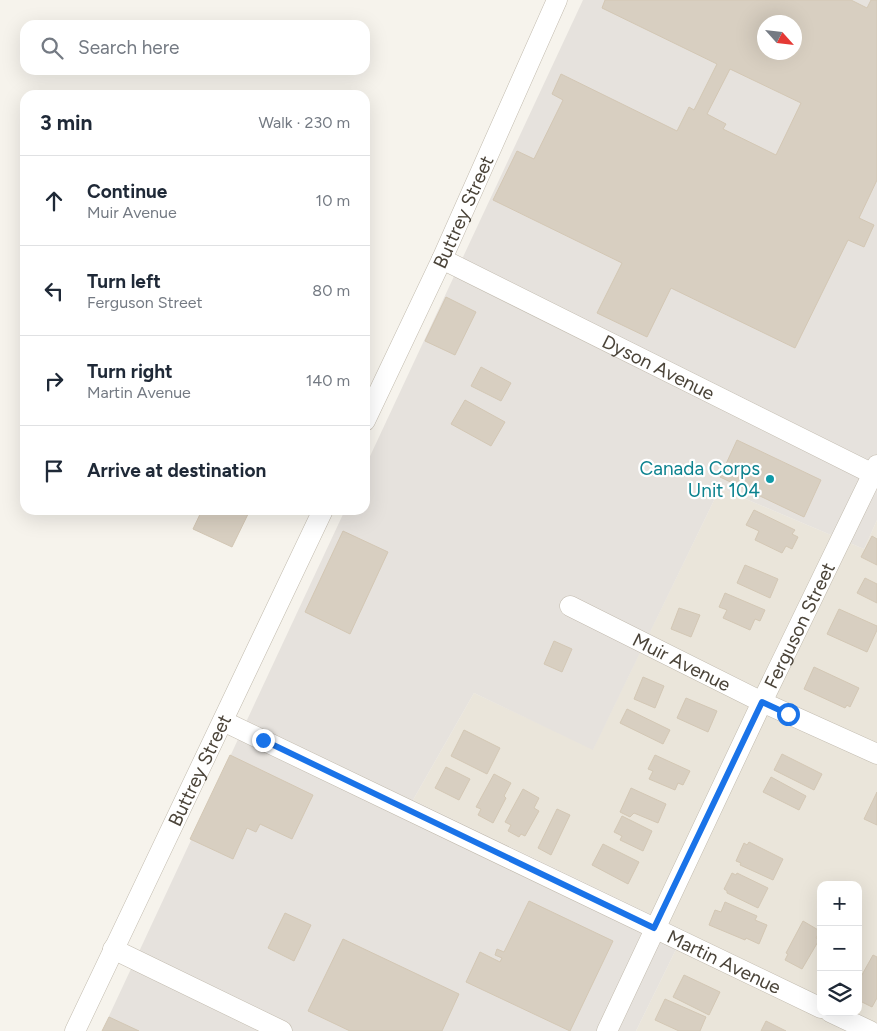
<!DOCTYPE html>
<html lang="en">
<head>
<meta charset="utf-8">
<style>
	body { margin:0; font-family:Figtree,sans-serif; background:#f2f2f3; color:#1f2937 }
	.controls { position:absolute; right:15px; bottom:15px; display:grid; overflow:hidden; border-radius:10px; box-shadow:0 5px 20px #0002 }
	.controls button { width:45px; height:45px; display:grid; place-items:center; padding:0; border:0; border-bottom:1px solid #e0e1e3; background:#fff; color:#1f2937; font:25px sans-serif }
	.compass { position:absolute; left:757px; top:15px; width:45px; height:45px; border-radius:50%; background:#fff; box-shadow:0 5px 20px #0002; rotate:117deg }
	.stop { position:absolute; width:15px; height:15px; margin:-11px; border:4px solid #1a73e8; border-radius:50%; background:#fff }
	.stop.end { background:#1a73e8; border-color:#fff; box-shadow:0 1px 5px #0008 }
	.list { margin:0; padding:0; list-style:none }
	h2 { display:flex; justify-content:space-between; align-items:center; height:65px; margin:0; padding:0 20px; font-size:21px }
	h2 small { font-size:16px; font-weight:400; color:#747a83 }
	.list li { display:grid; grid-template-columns:32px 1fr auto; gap:15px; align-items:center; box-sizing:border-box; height:90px; padding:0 20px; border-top:1px solid #e0e1e3 }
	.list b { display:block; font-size:19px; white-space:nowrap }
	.list p { margin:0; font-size:16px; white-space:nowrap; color:#747a83 }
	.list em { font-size:16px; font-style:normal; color:#747a83 }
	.icon { flex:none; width:28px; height:28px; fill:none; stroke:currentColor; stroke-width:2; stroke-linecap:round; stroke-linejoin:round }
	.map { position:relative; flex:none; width:877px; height:1031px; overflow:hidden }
	.search { position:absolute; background:#fff; box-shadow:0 5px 20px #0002; left:20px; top:20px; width:350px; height:55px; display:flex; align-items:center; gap:12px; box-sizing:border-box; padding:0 18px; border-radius:15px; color:#747a83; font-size:19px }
	.panel { position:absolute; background:#fff; box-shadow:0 5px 20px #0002; left:20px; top:90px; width:350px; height:425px; border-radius:15px }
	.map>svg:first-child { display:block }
	.residential { fill:#eae5da; fill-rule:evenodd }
	.industrial { fill:#e6e2dd; fill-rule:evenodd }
	.building { fill:#d8cfc1; stroke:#d3c7b4; fill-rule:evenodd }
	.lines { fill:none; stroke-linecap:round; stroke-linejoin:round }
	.minor-casing { stroke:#c2bbae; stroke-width:21 }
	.minor { stroke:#fff; stroke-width:20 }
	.route { stroke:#1a73e8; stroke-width:6 }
	.culture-dot { fill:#0f9aa8; stroke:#fff; stroke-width:2 }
	.labels { text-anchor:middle; stroke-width:4.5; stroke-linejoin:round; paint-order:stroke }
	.street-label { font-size:19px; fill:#4b4439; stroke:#fff }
	.culture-label { font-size:19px; fill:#0d838f; stroke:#fff; text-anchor:end }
</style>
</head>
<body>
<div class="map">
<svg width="877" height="1031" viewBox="0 0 877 1031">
	<rect width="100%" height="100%" fill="#f6f3ec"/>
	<path class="residential" d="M720 488 864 549 877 520V1031H636L685 931 413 800 474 693 593 749ZM821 885H858V1012H821Z"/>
	<path class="industrial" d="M583 0H877V520L864 549 720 488 593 750 474 693 413 800 685 931 636 1031H102L345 510H365V467ZM764 22H794V52H764Z"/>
	<g class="building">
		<path d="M605 0H851L867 8 871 0H877V180L859 218 874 225 864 247 848 240 795 348 671 288 647 337 597 313 622 263 493 200 517 151 534 159 563 100 552 94 561 74 677 131 689 107 694 110 717 64 602 8ZM764 22H794V52H764ZM730 69 801 103 776 155 723 129 726 124 707 114Z"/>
		<path d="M446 297 476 312 455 355 425 341Z"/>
		<path d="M481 367 511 383 501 401 471 386Z"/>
		<path d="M465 400 505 422 491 446 451 424Z"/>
		<path d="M737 440 821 480 804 517 720 477Z"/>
		<path d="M202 510H250L232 547 193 529Z"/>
		<path d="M754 510 795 530 792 534 798 537 792 549 786 546 782 553 755 540 759 531 746 525Z"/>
		<path d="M343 531 388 552 350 634 305 612Z"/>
		<path d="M872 536 877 539V565L861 557Z"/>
		<path d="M745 565 778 579 770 598 737 583Z"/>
		<path d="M865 578 877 584V603L857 593Z"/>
		<path d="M725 593 765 610 760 621 755 619 750 630 723 618 727 610 719 607Z"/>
		<path d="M679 608 700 615 691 637 671 629Z"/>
		<path d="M839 609 877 626V630L867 652 827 634Z"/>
		<path d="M554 641 572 649 562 672 544 664Z"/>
		<path d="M814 667 859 688 850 707 847 705 845 708 804 689Z"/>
		<path d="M643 677 664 686 655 708 634 699Z"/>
		<path d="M686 698 717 711 708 732 677 718Z"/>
		<path d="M627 709 670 730 663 744 620 723Z"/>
		<path d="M464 730 500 748 487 774 451 756Z"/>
		<path d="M782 754 822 774 814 790 774 770Z"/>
		<path d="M230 755 313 795 292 839 260 824 256 832 247 828 233 859 190 839Z"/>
		<path d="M655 755 690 771 683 785 678 783 675 790 649 779 653 771 648 769Z"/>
		<path d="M446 767 470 779 459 800 435 788Z"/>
		<path d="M494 774 511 783 504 796 506 798 493 823 478 815 481 809 476 807Z"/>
		<path d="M771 777 806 796 799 810 763 792Z"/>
		<path d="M631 788 666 804 658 823 634 813 630 817 620 812Z"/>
		<path d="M523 789 539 798 534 808 539 811 525 836 521 834 519 837 508 831 511 825 505 822Z"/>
		<path d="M877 792V825L864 819Z"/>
		<path d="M557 809 570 815 551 855 538 848Z"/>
		<path d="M622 816 652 831 643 851 620 840 622 836 614 832Z"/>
		<path d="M749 842 783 859 773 880 740 865 741 863 736 861 744 843 747 845Z"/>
		<path d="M603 844 639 862 628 884 592 865Z"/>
		<path d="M732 873 736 875 737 873 768 888 758 908 727 893V891L724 889Z"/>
		<path d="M529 901 613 941 570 1031 466 982 480 952 500 962 502 958 495 955 497 949 504 952Z"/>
		<path d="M725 902 757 916 755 920 767 925 759 944 746 938 745 940 709 925 715 910 721 912Z"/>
		<path d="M285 913 311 925 294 961 268 948Z"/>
		<path d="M803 921 820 931 816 938 819 940 802 969 785 960 788 954 786 953Z"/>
		<path d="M343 939 459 994 442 1031H350L308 1011Z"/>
		<path d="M873 955 877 957V998L872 1007 858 1000V982Z"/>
		<path d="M684 975 720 992 709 1015 673 997Z"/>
		<path d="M665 999 706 1017 700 1031H679L655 1020Z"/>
		<path d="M109 1017 139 1031H102Z"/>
		<path d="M766 1021 786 1031H761Z"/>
	</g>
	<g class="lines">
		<g class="minor-casing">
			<g id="minor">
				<path id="s1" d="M442 259 877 476"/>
				<path id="s2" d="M365 421 442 259 557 0"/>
				<path id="s3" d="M570 606 762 702 877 754"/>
				<path id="s4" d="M223 721 821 1008"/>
				<path d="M113 949 282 1031"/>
				<path d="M830 1012 870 1031"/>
				<path id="s5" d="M75 1031 323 510"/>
				<path id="s6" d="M607 1031 762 702 877 465"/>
			</g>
		</g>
		<use href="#minor" class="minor"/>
	</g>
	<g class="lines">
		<path class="route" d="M263 740 654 928 762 702 788 714"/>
	</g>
	<circle class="culture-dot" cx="770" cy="479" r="5"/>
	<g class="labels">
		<g class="street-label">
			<text dy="7" stroke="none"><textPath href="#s2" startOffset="231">Buttrey Street</textPath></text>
			<text dy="7" stroke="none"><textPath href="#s1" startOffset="242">Dyson Avenue</textPath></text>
			<text dy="7" stroke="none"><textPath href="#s6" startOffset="449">Ferguson Street</textPath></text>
			<text dy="7" stroke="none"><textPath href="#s3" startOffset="125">Muir Avenue</textPath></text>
			<text dy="7" stroke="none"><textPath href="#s5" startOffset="289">Buttrey Street</textPath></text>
			<text dy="7" stroke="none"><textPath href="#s4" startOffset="556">Martin Avenue</textPath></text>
		</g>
		<g class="culture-label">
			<text x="760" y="475">Canada Corps<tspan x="760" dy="22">Unit 104</tspan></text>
		</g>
	</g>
</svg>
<div class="controls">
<button>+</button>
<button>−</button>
<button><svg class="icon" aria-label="layers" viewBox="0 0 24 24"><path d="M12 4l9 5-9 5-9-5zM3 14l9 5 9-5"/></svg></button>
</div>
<svg class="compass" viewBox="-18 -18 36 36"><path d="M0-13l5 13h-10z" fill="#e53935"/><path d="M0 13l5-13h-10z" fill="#747a83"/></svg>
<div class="stop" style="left:788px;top:714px"></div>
<div class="stop end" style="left:263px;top:740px"></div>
<div class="search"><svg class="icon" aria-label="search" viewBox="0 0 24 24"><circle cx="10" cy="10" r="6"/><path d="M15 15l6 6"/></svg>Search here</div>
<section class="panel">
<h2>3 min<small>Walk · 230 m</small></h2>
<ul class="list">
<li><svg class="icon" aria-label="ahead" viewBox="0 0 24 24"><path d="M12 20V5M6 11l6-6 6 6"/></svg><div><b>Continue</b><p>Muir Avenue</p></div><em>10 m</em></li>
<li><svg class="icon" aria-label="left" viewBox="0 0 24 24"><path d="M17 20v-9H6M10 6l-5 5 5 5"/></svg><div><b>Turn left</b><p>Ferguson Street</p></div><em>80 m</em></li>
<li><svg class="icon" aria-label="right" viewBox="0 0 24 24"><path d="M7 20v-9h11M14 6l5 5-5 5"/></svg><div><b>Turn right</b><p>Martin Avenue</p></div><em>140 m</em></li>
<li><svg class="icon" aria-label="arrive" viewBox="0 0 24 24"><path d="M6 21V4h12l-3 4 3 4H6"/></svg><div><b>Arrive at destination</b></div></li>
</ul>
</section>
</div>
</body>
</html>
